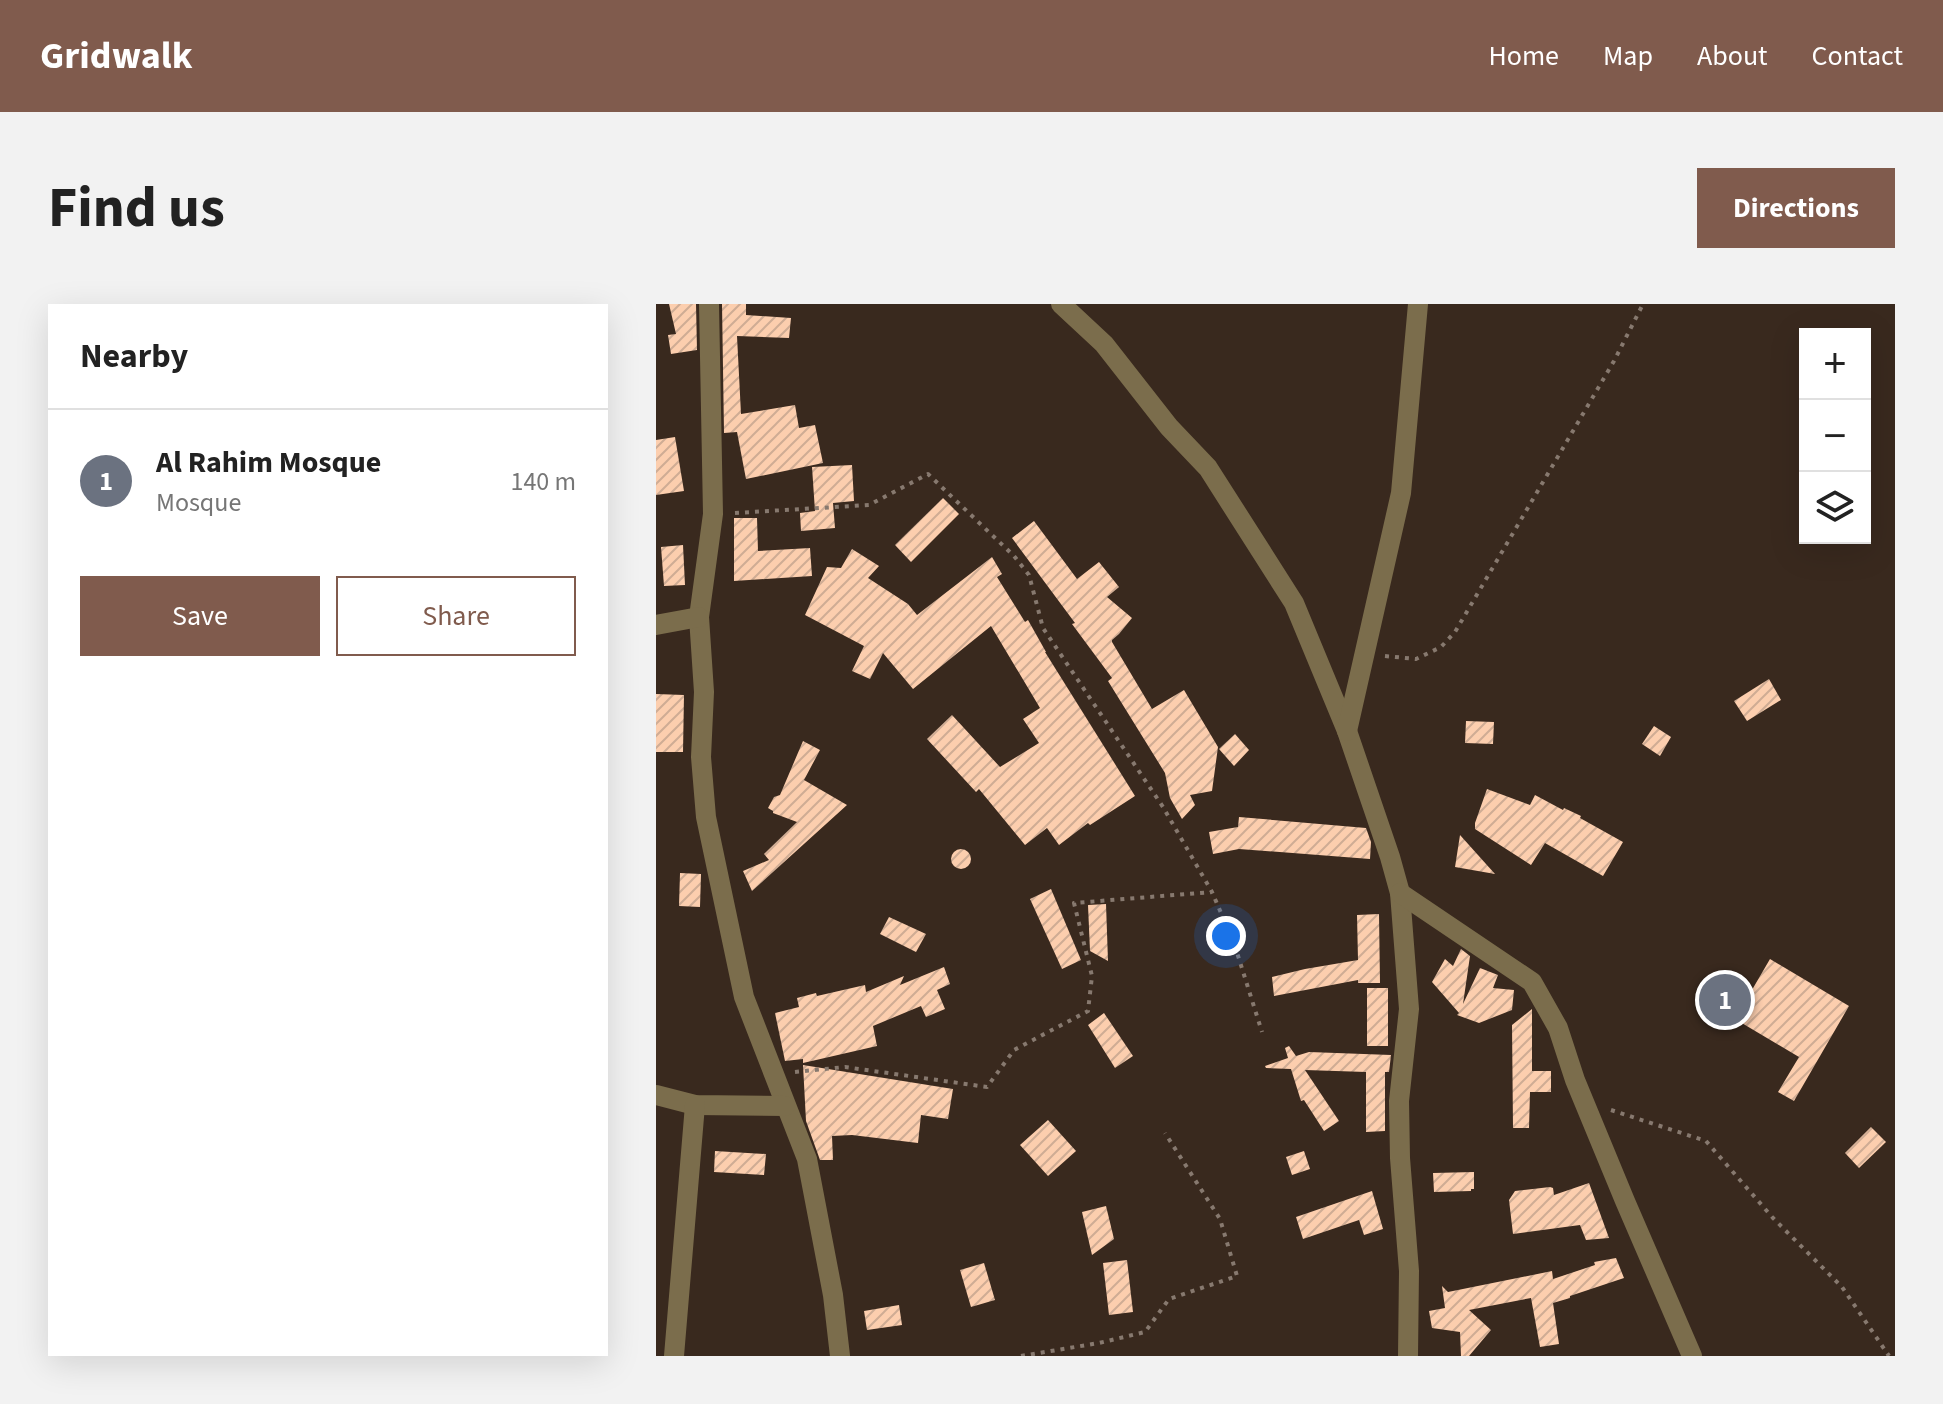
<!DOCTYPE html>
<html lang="en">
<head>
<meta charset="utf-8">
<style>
	body { margin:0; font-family:"Source Sans 3",sans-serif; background:#f2f2f2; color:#222 }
	.controls { position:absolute; right:24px; top:24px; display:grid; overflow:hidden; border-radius:0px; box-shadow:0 8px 32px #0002 }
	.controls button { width:72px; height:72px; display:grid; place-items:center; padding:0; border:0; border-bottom:2px solid #e0e0e0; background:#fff; color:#222; font:40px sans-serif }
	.you { position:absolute; left:570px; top:632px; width:28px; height:28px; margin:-20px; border:6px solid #fff; border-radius:50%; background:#1a73e8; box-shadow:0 0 0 12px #1a73e833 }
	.badge { display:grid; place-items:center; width:52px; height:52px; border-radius:50%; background:#805b4d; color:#fff; font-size:26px; font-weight:700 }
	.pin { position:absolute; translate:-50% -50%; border:4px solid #fff; box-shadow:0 2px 8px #0006 }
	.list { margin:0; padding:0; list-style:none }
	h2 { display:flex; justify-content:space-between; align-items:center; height:104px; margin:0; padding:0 32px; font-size:34px }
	h2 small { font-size:26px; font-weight:400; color:#767676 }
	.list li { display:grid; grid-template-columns:52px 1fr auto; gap:24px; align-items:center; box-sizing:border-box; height:144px; padding:0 32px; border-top:2px solid #e0e0e0 }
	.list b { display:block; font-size:30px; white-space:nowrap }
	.list p { margin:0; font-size:26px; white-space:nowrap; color:#767676 }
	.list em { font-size:26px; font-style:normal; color:#767676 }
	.actions { display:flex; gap:16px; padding:24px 32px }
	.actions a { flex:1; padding:18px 0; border:2px solid #805b4d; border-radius:0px; text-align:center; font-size:28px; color:#805b4d }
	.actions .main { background:#805b4d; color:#fff }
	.icon { flex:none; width:44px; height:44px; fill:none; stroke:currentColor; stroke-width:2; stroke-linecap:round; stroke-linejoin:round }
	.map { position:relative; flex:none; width:1239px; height:1052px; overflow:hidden; border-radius:0px }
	header { display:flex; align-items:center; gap:48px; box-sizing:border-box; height:112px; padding:0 40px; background:#805b4d; color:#fff }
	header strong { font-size:38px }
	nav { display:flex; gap:44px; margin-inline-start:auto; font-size:28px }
	.intro { display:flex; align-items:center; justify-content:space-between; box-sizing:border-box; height:192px; padding:0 48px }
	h1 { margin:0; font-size:56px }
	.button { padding:20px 36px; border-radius:0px; background:#805b4d; color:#fff; font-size:28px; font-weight:700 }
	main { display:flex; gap:48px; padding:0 48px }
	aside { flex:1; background:#fff; border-radius:0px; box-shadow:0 8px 32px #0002 }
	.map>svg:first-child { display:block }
	.building { fill:url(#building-hatch) }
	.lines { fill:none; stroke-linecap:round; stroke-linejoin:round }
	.path { stroke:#87796f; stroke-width:4; stroke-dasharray:4 6; stroke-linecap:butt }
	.minor { stroke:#7b6d4c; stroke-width:20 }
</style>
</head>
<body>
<header>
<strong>Gridwalk</strong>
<nav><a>Home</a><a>Map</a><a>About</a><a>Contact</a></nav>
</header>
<div class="intro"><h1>Find us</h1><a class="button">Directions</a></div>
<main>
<aside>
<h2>Nearby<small></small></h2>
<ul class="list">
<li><span class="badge" style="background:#6b7280">1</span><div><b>Al Rahim Mosque</b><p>Mosque</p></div><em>140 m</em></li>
</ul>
<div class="actions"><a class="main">Save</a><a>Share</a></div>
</aside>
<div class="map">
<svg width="1239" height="1052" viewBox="0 0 1239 1052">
	<defs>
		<pattern id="building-hatch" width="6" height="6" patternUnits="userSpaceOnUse" patternTransform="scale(2)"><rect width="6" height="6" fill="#fcceae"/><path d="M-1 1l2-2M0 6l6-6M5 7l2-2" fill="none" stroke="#cfac94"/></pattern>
	</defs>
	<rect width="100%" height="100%" fill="#39291e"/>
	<g class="building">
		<path d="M13 0H40L41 46 15 50 12 31 20 30Z"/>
		<path d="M66 0H90V11L135 14 133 34 81 32 85 110 139 101 143 124 159 121 167 159 90 175 81 128 68 129Z"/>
		<path d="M19 133 28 187 0 191V136Z"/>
		<path d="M196 161 198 197 177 199 179 224 145 227 144 209 159 207 156 163Z"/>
		<path d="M287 194 303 210 255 258 239 241Z"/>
		<path d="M78 214H101L102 247 154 244 156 272 78 277Z"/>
		<path d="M378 217 421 275 443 258 463 283 451 293 476 314 463 330 456 336V338L496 405 528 386 562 443 556 487 534 491 539 501 526 515 514 494 509 469 452 377 456 374 416 320 419 319 356 234Z"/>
		<path d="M27 241 29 281 8 282 5 243Z"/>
		<path d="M196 245 223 262 212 274 252 300 261 311 336 253 346 270 341 273 369 318 372 316 390 348H389L479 492 434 521 432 519 403 541 391 524 369 541 323 485 320 488 271 435 296 411 344 463 383 439 367 415 384 404 335 322 257 385 227 349 214 375 196 367 208 342 149 311 171 263 185 264Z"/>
		<path d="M1113 375 1125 396 1091 417 1078 397Z"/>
		<path d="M0 390 28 391 27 448H0Z"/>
		<path d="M810 417 838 418 837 440 809 439Z"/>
		<path d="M998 422 1015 433 1004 452 986 440Z"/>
		<path d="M579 430 593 446 578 462 563 445Z"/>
		<path d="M147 437 164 446 148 476 191 501 96 587 87 567 113 556 108 550 141 518 117 509V507L112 504 118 493 124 491Z"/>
		<path d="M831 485 874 501 879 491 907 506 908 504 925 512 924 514 967 538 947 572 889 539 875 561 819 525V519Z"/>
		<path d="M583 513 710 524 715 538 714 555 583 545 557 550 553 528 582 523Z"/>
		<path d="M804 531 839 570 799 563Z"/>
		<circle cx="305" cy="555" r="10"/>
		<path d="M24 569 45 570 44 603 23 602Z"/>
		<path d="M395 585 425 656 406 665 374 595Z"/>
		<path d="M450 600 452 657 434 647 432 601Z"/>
		<path d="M723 610 724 679H702V676L618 692 616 673 649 665 702 656 701 611Z"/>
		<path d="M233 613 270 630 260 648 224 630Z"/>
		<path d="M805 645 814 652 807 700 824 664 842 671 837 684 858 686 856 706 823 719 801 711 803 709 776 678 789 655 797 662Z"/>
		<path d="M1114 655 1193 702 1138 797 1122 788 1143 753 1079 715Z"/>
		<path d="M288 663 294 680 281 686 289 705 270 713 265 702 217 722 221 742 147 759V755L129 757 119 709 143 703 141 694 160 689 161 692 209 681 210 688 248 672 244 681Z"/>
		<rect x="711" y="684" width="21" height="58"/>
		<path d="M876 705V767H895V788H874L873 824H857L856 721Z"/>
		<path d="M448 709 477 752 459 764 432 721Z"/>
		<path d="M633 742 640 752 653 748 735 751 733 768H729V827L710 828V768L649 766 683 817 668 827 648 796 645 797 635 765 610 764 609 762 632 754 629 744Z"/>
		<path d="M147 761 297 785 292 815 265 811 262 839 196 831 176 832 177 856H164L150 817Z"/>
		<path d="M392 816 420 847 392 872 364 841Z"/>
		<path d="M1215 823 1230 838 1203 864 1189 849Z"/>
		<path d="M59 847 110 850 108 871 58 868Z"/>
		<path d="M648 847 654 865 636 871 630 853Z"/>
		<path d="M818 868V885H815V887L778 888 777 869Z"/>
		<path d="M933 879 953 934 930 936 924 921 857 930 853 896 859 887 894 883 897 884 898 891Z"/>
		<path d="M716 887 727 925 708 931 703 916 647 935 640 913Z"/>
		<path d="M450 902 458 935 436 951 426 908Z"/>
		<path d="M960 954 968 974 914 992V994L897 999 903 1040 884 1043 875 994 813 1006 835 1026 813 1052H805L804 1028 776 1024 773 1007 789 1004 786 982 792 988 896 967 897 975 939 961 938 958Z"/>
		<path d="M471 956 477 1008 453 1011 447 959Z"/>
		<path d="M328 959 339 996 315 1003 304 966Z"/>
		<path d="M243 1001 246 1021 211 1026 208 1007Z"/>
	</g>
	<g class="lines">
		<g class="path">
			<path d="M79 209 213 201 272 170 358 252 373 271 387 324 507 503 556 588 578 639 606 728"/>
			<path d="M729 352 760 355 785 343 799 328 958 57 987 0"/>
			<path d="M139 768 189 763 331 783 358 746 432 707 436 672 418 599 556 588"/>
			<path d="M955 806 1050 837 1117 914 1186 983 1233 1052"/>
			<path d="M365 1052 443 1039 489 1028 513 995 581 972 564 915 509 829"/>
		</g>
		<g class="minor">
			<path d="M53 0 57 210 43 313 48 388 45 453 50 513 88 693 151 855 177 991 184 1052"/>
			<path d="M405 0 448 40 513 123 552 164 638 299 691 427 734 553 744 589 753 705 743 797 744 854 753 967 752 1052"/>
			<path d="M0 321 43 313"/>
			<path d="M691 427 745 189 762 0"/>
			<path d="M744 589 876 678 902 724 919 776 969 897 1036 1052"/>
			<path d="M0 791 39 801 129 802"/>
			<path d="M18 1052 39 801"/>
		</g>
	</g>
</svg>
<div class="controls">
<button>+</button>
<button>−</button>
<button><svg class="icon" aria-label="layers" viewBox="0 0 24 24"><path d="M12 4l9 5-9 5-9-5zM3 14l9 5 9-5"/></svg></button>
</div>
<div class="you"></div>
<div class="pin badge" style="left:1069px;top:696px;background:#6b7280">1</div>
</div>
</main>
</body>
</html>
